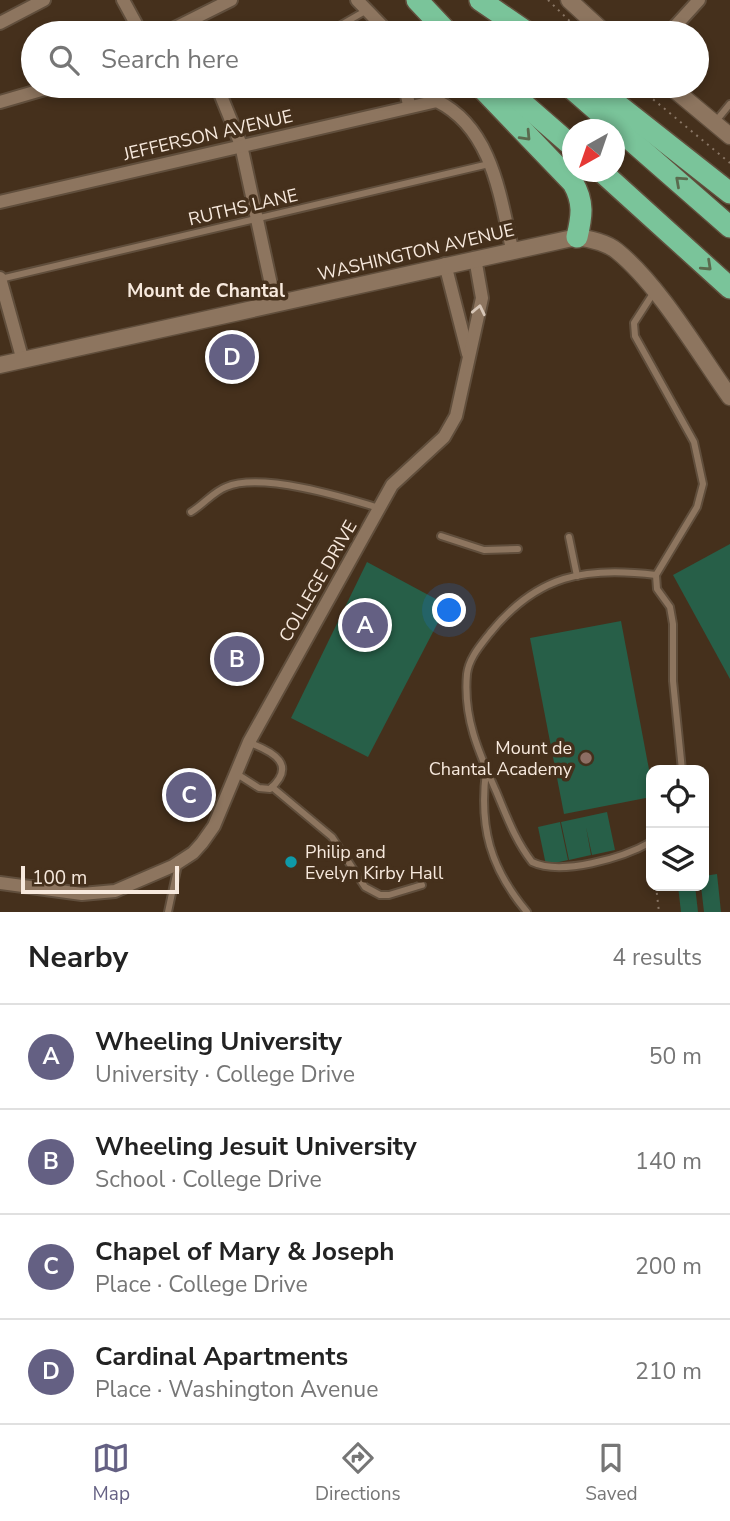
<!DOCTYPE html>
<html lang="en">
<head>
<meta charset="utf-8">
<style>
	body { margin:0; font-family:"Nunito Sans",sans-serif; background:#f6f6f6; color:#222 }
	.controls { position:absolute; right:21px; bottom:21px; display:grid; overflow:hidden; border-radius:14px; box-shadow:0 4px 10px #0003 }
	.controls button { width:63px; height:63px; display:grid; place-items:center; padding:0; border:0; border-bottom:2px solid #e0e0e0; background:#fff; color:#222; font:35px sans-serif }
	.compass { position:absolute; left:562px; top:119px; width:63px; height:63px; border-radius:50%; background:#fff; box-shadow:0 4px 10px #0003; rotate:220deg }
	.scale { position:absolute; left:21px; bottom:18px; width:158px; box-sizing:border-box; padding-left:7px; border:4px solid #f7e9dd; border-top:0; font-size:19px; line-height:24px; white-space:nowrap; color:#f7e9dd; -webkit-text-stroke:5px #45301c; paint-order:stroke }
	.you { position:absolute; left:450px; top:611px; width:24px; height:24px; margin:-18px; border:5px solid #fff; border-radius:50%; background:#1a73e8; box-shadow:0 0 0 10px #1a73e833 }
	.badge { display:grid; place-items:center; width:46px; height:46px; border-radius:50%; background:#646083; color:#fff; font-size:23px; font-weight:700 }
	.pin { position:absolute; translate:-50% -50%; border:4px solid #fff; box-shadow:0 2px 7px #0006 }
	.list { margin:0; padding:0; list-style:none }
	h2 { display:flex; justify-content:space-between; align-items:center; height:91px; margin:0; padding:0 28px; font-size:30px }
	h2 small { font-size:23px; font-weight:400; color:#767676 }
	.list li { display:grid; grid-template-columns:46px 1fr auto; gap:21px; align-items:center; box-sizing:border-box; height:105px; padding:0 28px; border-top:2px solid #e0e0e0 }
	.list b { display:block; font-size:26px; white-space:nowrap }
	.list p { margin:0; font-size:23px; white-space:nowrap; color:#767676 }
	.list em { font-size:23px; font-style:normal; color:#767676 }
	.icon { flex:none; width:38px; height:38px; fill:none; stroke:currentColor; stroke-width:2; stroke-linecap:round; stroke-linejoin:round }
	.map { position:relative; flex:none; width:730px; height:912px; overflow:hidden }
	.search { position:absolute; background:#fff; box-shadow:0 4px 10px #0003; left:21px; right:21px; top:21px; height:77px; display:flex; align-items:center; gap:18px; box-sizing:border-box; padding:0 24px; border-radius:38px; color:#767676; font-size:26px }
	.sheet { height:511px; background:#fff }
	nav { display:flex; justify-content:space-around; align-items:center; box-sizing:border-box; height:98px; border-top:2px solid #e0e0e0; background:#fff; font-size:19px; color:#767676 }
	nav a { display:grid; justify-items:center; gap:4px }
	nav .on { color:#646083 }
	.map>svg:first-child { display:block }
	.green { fill:#275f48 }
	.lines { fill:none; stroke-linecap:round; stroke-linejoin:round }
	.service-casing { stroke:#604e3c; stroke-width:10 }
	.minor-casing { stroke:#604e3c; stroke-width:16 }
	.tertiary-casing { stroke:#604e3c; stroke-width:19 }
	.motorway-casing { stroke:#604e3c; stroke-width:24 }
	.path { stroke:#897665; stroke-width:2; stroke-dasharray:2 5; stroke-linecap:butt }
	.service { stroke:#8d755f; stroke-width:6 }
	.minor { stroke:#8d755f; stroke-width:12 }
	.tertiary { stroke:#8d755f; stroke-width:16 }
	.motorway { stroke:#7ac49a; stroke-width:21 }
	.oneway { stroke:#5a6b4e }
	.oneway2 { stroke:#d7c6b7 }
	.education-dot { fill:#8d6e63; stroke:#45301c; stroke-width:2.5 }
	.culture-dot { fill:#0f9aa8; stroke:#45301c; stroke-width:2.5 }
	.labels { text-anchor:middle; stroke-width:7; stroke-linejoin:round; paint-order:stroke }
	.street-label { font-size:18px; fill:#f7e9dd; stroke:#45301c }
	.poi-label { font-size:18px; fill:#f7e9dd; stroke:#45301c; text-anchor:end }
	.neighbourhood-label { font-size:19px; font-weight:bold; fill:#f7e9dd; stroke:#45301c }
</style>
</head>
<body>
<div class="map">
<svg width="730" height="912" viewBox="0 0 730 912">
	<rect width="100%" height="100%" fill="#45301c"/>
	<g class="green">
		<path d="M730 544V679L673 575Z"/>
		<path d="M367 562 447 605 368 757 291 718Z"/>
		<path d="M621 621 651 780V797L564 814 530 638Z"/>
		<path d="M607 812 615 850 592 855 586 827 591 855 569 860 561 822Z"/>
		<path d="M560 822 568 860 546 865 538 827Z"/>
		<path d="M717 874 721 912H704L701 886H704V876Z"/>
		<path d="M678 886H695L698 912H681Z"/>
	</g>
	<g class="lines">
		<g class="service-casing">
			<g id="service">
				<path d="M327 33 367 10"/>
				<path d="M716 121 730 104"/>
				<path d="M0 279 489 164"/>
				<path d="M654 292 634 323 635 336 694 442 703 484 697 507 656 575 657 589 670 607 673 624V681L682 770"/>
				<path d="M191 512C204 504 213 492 226 487 261 472 343 497 379 508"/>
				<path d="M441 536 484 550 518 549"/>
				<path d="M569 537 577 576"/>
				<path d="M486 771C479 827 490 868 527 912"/>
				<path d="M237 774 259 788 270 789C297 765 274 752 250 743"/>
				<path d="M272 787 332 837 365 887 380 895H389L422 885"/>
				<path d="M651 842C623 858 561 876 532 862 515 840 507 817 496 791 479 753 463 718 467 674 469 658 480 646 490 633 537 575 585 566 656 575"/>
				<path d="M168 912 178 865"/>
			</g>
		</g>
		<g class="minor-casing">
			<g id="minor">
				<path d="M123 0 141 33"/>
				<path d="M357 0 389 33"/>
				<path d="M0 23 44 0"/>
				<path d="M165 33 231 0"/>
				<path d="M669 33 699 0"/>
				<path d="M217 86 241 145 275 303"/>
				<path d="M405 86 409 105"/>
				<path d="M0 102 55 86"/>
				<path d="M0 202 437 101C492 128 500 196 512 249"/>
				<path d="M445 264 468 354"/>
				<path d="M0 278 23 361"/>
				<path d="M0 883 82 894 115 891 173 866 193 853 202 843 214 826 249 742 392 485 444 437 456 416 482 298 475 258"/>
			</g>
		</g>
		<g class="tertiary-casing">
			<g id="tertiary">
				<path d="M569 0 605 33"/>
				<path d="M670 86 730 136"/>
				<path d="M0 365 577 237C590 239 606 242 617 251 659 285 698 352 730 397"/>
			</g>
		</g>
		<g class="motorway-casing">
			<g id="motorway">
				<path d="M417 0 448 33"/>
				<path d="M480 0 528 33"/>
				<path d="M480 86 573 183C584 202 582 216 577 237"/>
				<path d="M503 86 572 146"/>
				<path d="M569 86 730 227"/>
				<path d="M594 86 730 193"/>
				<path d="M602 172 730 288"/>
			</g>
		</g>
		<g class="path">
			<path d="M548 0 582 33"/>
			<path d="M637 86 730 163"/>
			<path d="M656 886 659 912"/>
		</g>
		<use href="#service" class="service"/>
		<use href="#minor" class="minor"/>
		<use href="#tertiary" class="tertiary"/>
		<use href="#motorway" class="motorway"/>
	</g>
	<defs><path id="oneway-chevron" d="M-2-3.5L2.5 0L-2 3.5" fill="none" stroke-width="1.6" stroke-linecap="round" stroke-linejoin="round" transform="scale(1.75)"/></defs>
	<g class="oneway">
		<use href="#oneway-chevron" transform="translate(526 136) rotate(47)"/>
		<use href="#oneway-chevron" transform="translate(680 181) rotate(-138)"/>
		<use href="#oneway-chevron" transform="translate(707 266) rotate(43)"/>
	</g>
	<use class="oneway2" href="#oneway-chevron" transform="translate(479 310) rotate(-78)"/>
	<circle class="education-dot" cx="586" cy="758" r="7"/>
	<circle class="culture-dot" cx="291" cy="862" r="7"/>
	<g class="labels">
		<g class="street-label">
			<text transform="translate(208 135) rotate(-13)" y="6">JEFFERSON AVENUE</text>
			<text transform="translate(243 207) rotate(-13)" y="6">RUTHS LANE</text>
			<text transform="translate(416 252) rotate(-13)" y="6">WASHINGTON AVENUE</text>
			<text transform="translate(318 581) rotate(-60)" y="6">COLLEGE DRIVE</text>
		</g>
		<g class="poi-label">
			<text x="572" y="754">Mount de<tspan x="572" dy="21">Chantal Academy</tspan></text>
			<text x="305" y="858" text-anchor="start">Philip and<tspan x="305" dy="21">Evelyn Kirby Hall</tspan></text>
		</g>
		<g class="neighbourhood-label">
			<text x="206" y="297">Mount de Chantal</text>
		</g>
	</g>
</svg>
<div class="controls">
<button><svg class="icon" aria-label="locate" viewBox="0 0 24 24"><circle cx="12" cy="12" r="6"/><path d="M12 2v4M12 18v4M2 12h4M18 12h4"/></svg></button>
<button><svg class="icon" aria-label="layers" viewBox="0 0 24 24"><path d="M12 4l9 5-9 5-9-5zM3 14l9 5 9-5"/></svg></button>
</div>
<svg class="compass" viewBox="-18 -18 36 36"><path d="M0-13l5 13h-10z" fill="#e53935"/><path d="M0 13l5-13h-10z" fill="#767676"/></svg>
<div class="scale">100 m</div>
<div class="you"></div>
<div class="pin badge" style="left:365px;top:625px">A</div>
<div class="pin badge" style="left:237px;top:659px">B</div>
<div class="pin badge" style="left:189px;top:795px">C</div>
<div class="pin badge" style="left:232px;top:357px">D</div>
<div class="search"><svg class="icon" aria-label="search" viewBox="0 0 24 24"><circle cx="10" cy="10" r="6"/><path d="M15 15l6 6"/></svg>Search here</div>
</div>
<section class="sheet">
<h2>Nearby<small>4 results</small></h2>
<ul class="list">
<li><span class="badge">A</span><div><b>Wheeling University</b><p>University · College Drive</p></div><em>50 m</em></li>
<li><span class="badge">B</span><div><b>Wheeling Jesuit University</b><p>School · College Drive</p></div><em>140 m</em></li>
<li><span class="badge">C</span><div><b>Chapel of Mary &amp; Joseph</b><p>Place · College Drive</p></div><em>200 m</em></li>
<li><span class="badge">D</span><div><b>Cardinal Apartments</b><p>Place · Washington Avenue</p></div><em>210 m</em></li>
</ul>
</section>
<nav>
<a class="on"><svg class="icon" aria-label="map" viewBox="0 0 24 24"><path d="M3 6l6-2 6 2 6-2v14l-6 2-6-2-6 2zM9 4v14M15 6v14"/></svg>Map</a>
<a><svg class="icon" aria-label="directions" viewBox="0 0 24 24"><path d="M12 3l9 9-9 9-9-9zM9 14v-3h6M13 9l2 2-2 2"/></svg>Directions</a>
<a><svg class="icon" aria-label="saved" viewBox="0 0 24 24"><path d="M7 4h10v16l-5-4-5 4z"/></svg>Saved</a>
</nav>
</body>
</html>
